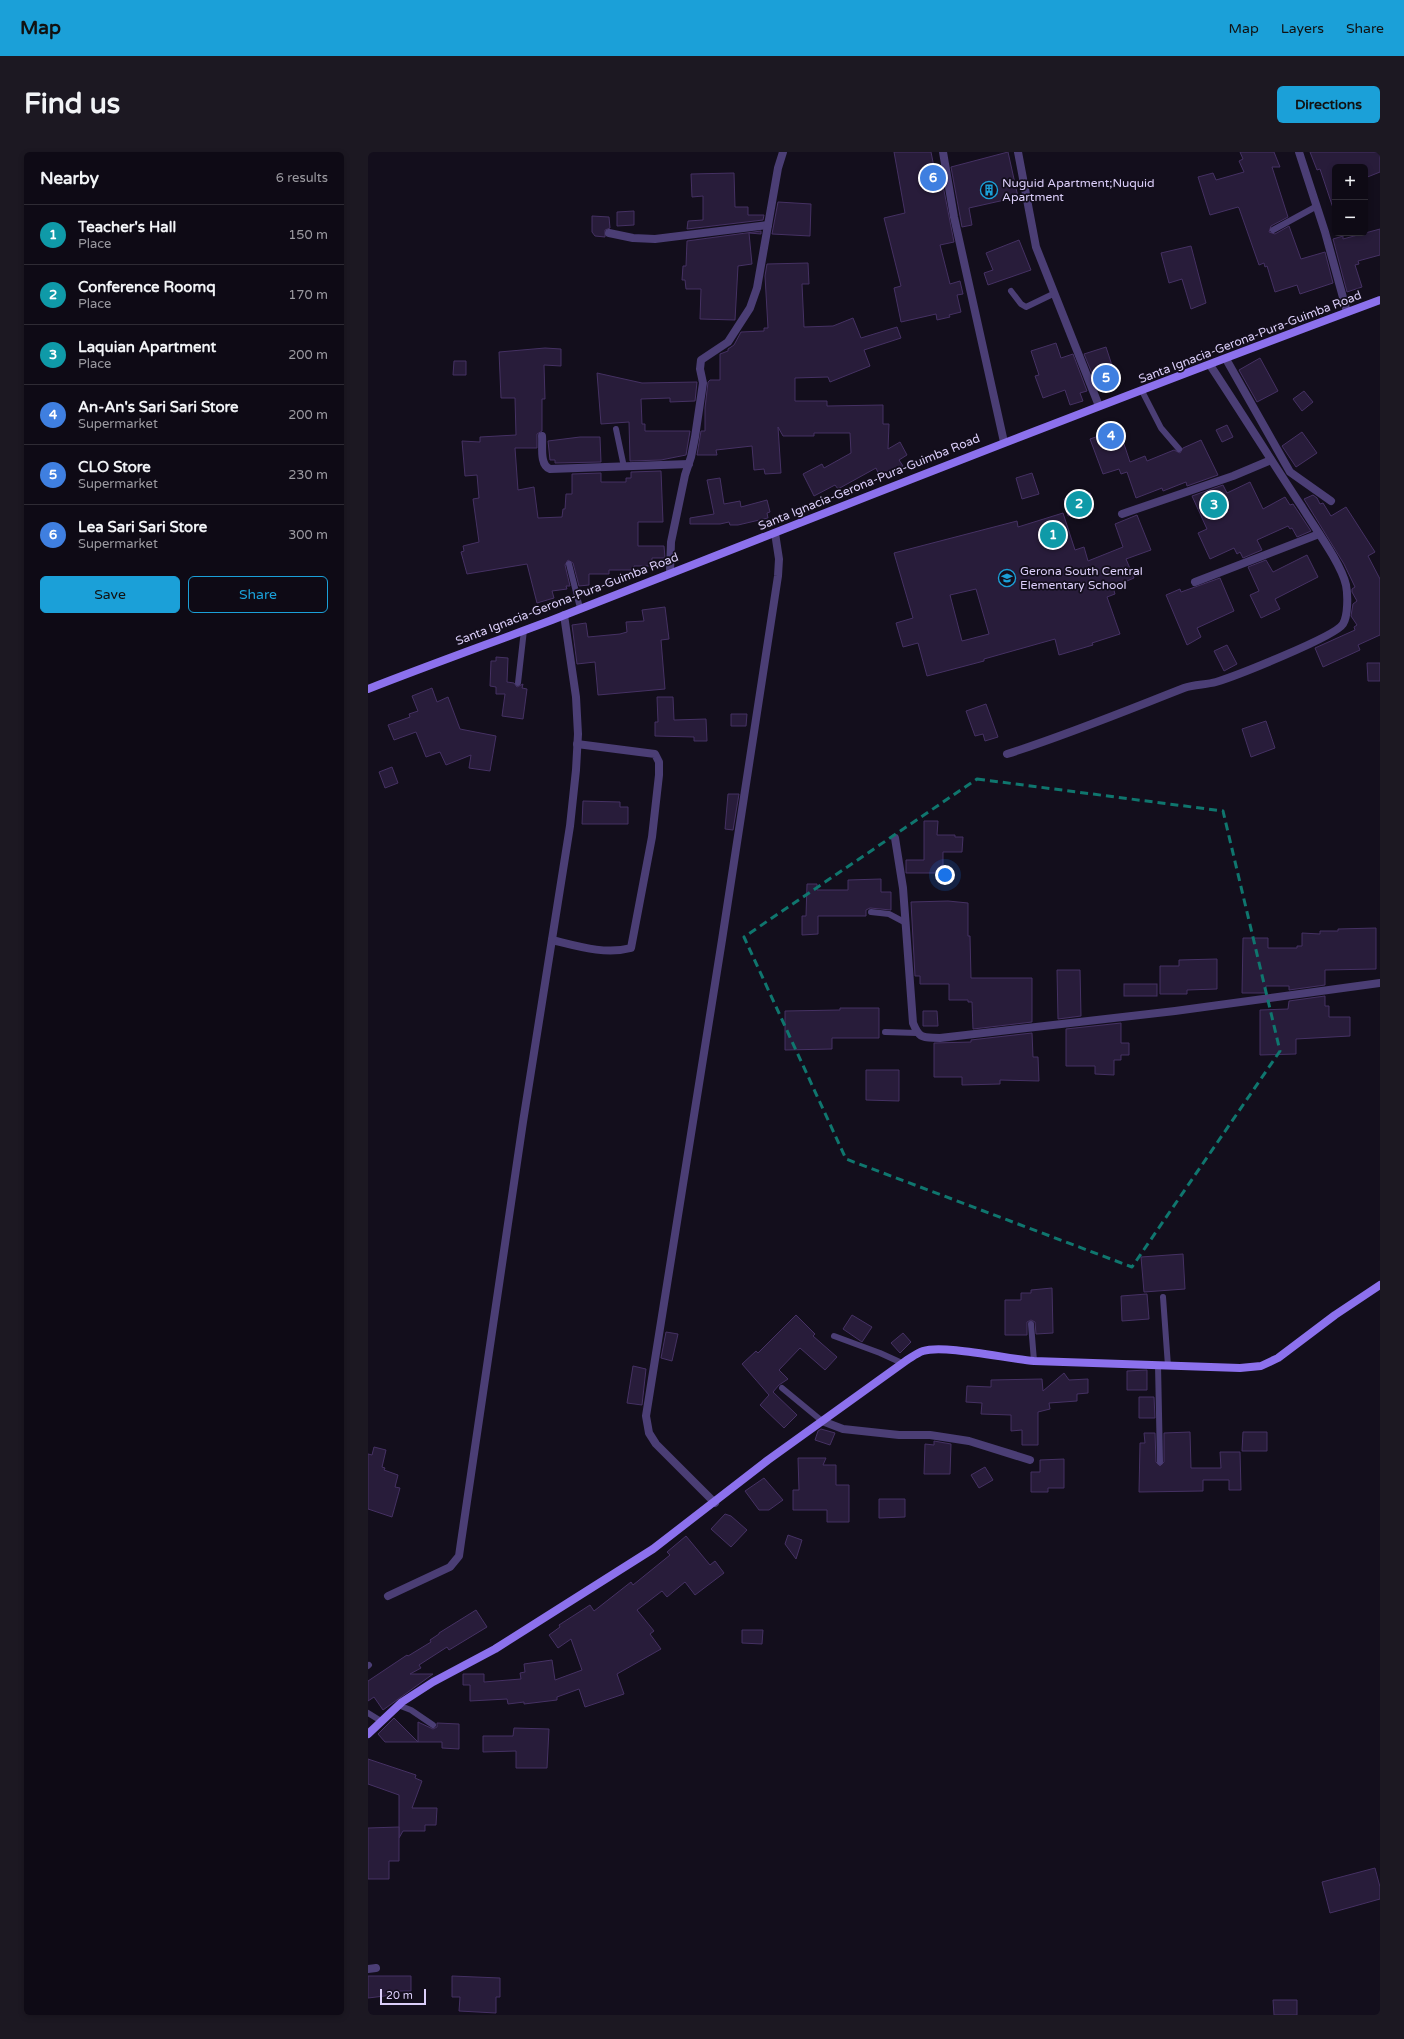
<!DOCTYPE html>
<html lang="en">
<head>
<meta charset="utf-8">
<style>
	body { margin:0; font-family:"Varela Round",sans-serif; background:#1c1822; color:#f1f3f6 }
	.controls { position:absolute; right:12px; top:12px; display:grid; overflow:hidden; border-radius:6px; box-shadow:0 2px 6px #0003 }
	.controls button { width:36px; height:36px; display:grid; place-items:center; padding:0; border:0; border-bottom:1px solid #2e2b34; background:#0e0a15; color:#f1f3f6; font:20px sans-serif }
	.scale { position:absolute; left:12px; bottom:10px; width:46px; box-sizing:border-box; padding-left:4px; border:2px solid #dbcef9; border-top:0; font-size:11px; line-height:14px; white-space:nowrap; color:#dbcef9; -webkit-text-stroke:3px #130e1c; paint-order:stroke }
	.you { position:absolute; left:577px; top:723px; width:14px; height:14px; margin:-10px; border:3px solid #fff; border-radius:50%; background:#1a73e8; box-shadow:0 0 0 6px #1a73e833 }
	.badge { display:grid; place-items:center; width:26px; height:26px; border-radius:50%; background:#1ba0d8; color:#fff; font-size:13px; font-weight:700 }
	.pin { position:absolute; translate:-50% -50%; border:2px solid #fff; box-shadow:0 1px 4px #0006 }
	.list { margin:0; padding:0; list-style:none }
	h2 { display:flex; justify-content:space-between; align-items:center; height:52px; margin:0; padding:0 16px; font-size:17px }
	h2 small { font-size:13px; font-weight:400; color:#9b9aa0 }
	.list li { display:grid; grid-template-columns:26px 1fr auto; gap:12px; align-items:center; box-sizing:border-box; height:60px; padding:0 16px; border-top:1px solid #2e2b34 }
	.list b { display:block; font-size:15px; white-space:nowrap }
	.list p { margin:0; font-size:13px; white-space:nowrap; color:#9b9aa0 }
	.list em { font-size:13px; font-style:normal; color:#9b9aa0 }
	.actions { display:flex; gap:8px; padding:12px 16px }
	.actions a { flex:1; padding:9px 0; border:1px solid #1ba0d8; border-radius:6px; text-align:center; font-size:14px; color:#1ba0d8 }
	.actions .main { background:#1ba0d8; color:#111 }
	.map { position:relative; flex:none; width:1012px; height:1863px; overflow:hidden; border-radius:6px }
	header { display:flex; align-items:center; gap:24px; box-sizing:border-box; height:56px; padding:0 20px; background:#1ba0d8; color:#111 }
	header strong { font-size:19px }
	nav { display:flex; gap:22px; margin-inline-start:auto; font-size:14px }
	.intro { display:flex; align-items:center; justify-content:space-between; box-sizing:border-box; height:96px; padding:0 24px }
	h1 { margin:0; font-size:28px }
	.button { padding:10px 18px; border-radius:6px; background:#1ba0d8; color:#111; font-size:14px; font-weight:700 }
	main { display:flex; gap:24px; padding:0 24px }
	aside { flex:1; background:#0e0a15; border-radius:6px; box-shadow:0 2px 6px #0003 }
	.map>svg:first-child { display:block }
	.building { fill:#281c3a; stroke:#453163; fill-rule:evenodd }
	.lines { fill:none; stroke-linecap:round; stroke-linejoin:round }
	.lane { stroke:#4b3e75; stroke-width:6 }
	.street { stroke:#4b3e75; stroke-width:8 }
	.secondary { stroke:#8c71ed; stroke-width:8 }
	.marked { fill:none; stroke:#0f766e; stroke-width:3; stroke-dasharray:8 5; stroke-linejoin:round }
	.labels { text-anchor:middle; stroke-width:3.5; stroke-linejoin:round; paint-order:stroke }
	.poi-label { font-size:12px; fill:#dbcef9; stroke:#130e1c; text-anchor:start }
	.street-label { font-size:12px; fill:#dbcef9; stroke:#130e1c }
</style>
</head>
<body>
<header>
<strong>Map</strong>
<nav><a>Map</a><a>Layers</a><a>Share</a></nav>
</header>
<div class="intro"><h1>Find us</h1><a class="button">Directions</a></div>
<main>
<aside>
<h2>Nearby<small>6 results</small></h2>
<ul class="list">
<li><span class="badge" style="background:#0f9aa8">1</span><div><b>Teacher's Hall</b><p>Place</p></div><em>150 m</em></li>
<li><span class="badge" style="background:#0f9aa8">2</span><div><b>Conference Roomq</b><p>Place</p></div><em>170 m</em></li>
<li><span class="badge" style="background:#0f9aa8">3</span><div><b>Laquian Apartment</b><p>Place</p></div><em>200 m</em></li>
<li><span class="badge" style="background:#3f7fe0">4</span><div><b>An-An's Sari Sari Store</b><p>Supermarket</p></div><em>200 m</em></li>
<li><span class="badge" style="background:#3f7fe0">5</span><div><b>CLO Store</b><p>Supermarket</p></div><em>230 m</em></li>
<li><span class="badge" style="background:#3f7fe0">6</span><div><b>Lea Sari Sari Store</b><p>Supermarket</p></div><em>300 m</em></li>
</ul>
<div class="actions"><a class="main">Save</a><a>Share</a></div>
</aside>
<div class="map">
<svg width="1012" height="1863" viewBox="0 0 1012 1863">
	<rect width="100%" height="100%" fill="#130e1c"/>
	<g class="building">
		<path d="M526 0H563L567 20 572 18 586 90 572 93 582 132 592 129 595 142 589 143 593 160 581 163 582 165 569 168 568 162 533 170 526 136 533 134 516 66 537 61Z"/>
		<path d="M640 0 650 45 601 56 604 73 594 75 583 15Z"/>
		<path d="M872 0H906L912 15H904L920 65 903 74 901 80 907 82 921 74 933 107 957 100 965 131 932 142 929 133 907 140 899 114 897 115 896 111 891 113 871 56 870 55 842 63 830 25 845 21 848 28 876 20 871 9 875 7Z"/>
		<path d="M942 0H1012V20L997 26V15H967V56H965L952 17 949 18Z"/>
		<path d="M366 21 367 55H380V63H396L395 68 319 77 320 69 335 68V44L324 45 323 22Z"/>
		<path d="M410 50 443 52 442 84 404 82Z"/>
		<path d="M266 59V73L249 74V60Z"/>
		<path d="M224 64 241 65 242 76 237 78V85L227 84 224 80Z"/>
		<path d="M1012 77V103L990 109 991 112 987 113 994 135 979 140 965 87 975 84V87Z"/>
		<path d="M393 79V82L381 81 384 112 370 114 367 168 332 167 333 137H318L317 128H314L315 114H318L319 89Z"/>
		<path d="M651 88 663 118 620 133 616 121 625 118 618 101Z"/>
		<path d="M823 94 838 151 823 157 814 127 801 131 793 101Z"/>
		<path d="M440 111 441 132H434L436 175 465 174 485 166 493 186 529 175 533 186 496 198 502 214 462 230 460 225 427 226V249H459V254L515 253V272H521L520 297 532 290 539 303 531 308 535 314 512 325 508 316 470 337 467 333 446 344 435 322 454 312 456 316 483 301 482 281H446V284H415L410 275 413 321 397 322 396 317 386 318 384 294 348 298 349 303H329L333 279H337V256L340 230 342 228H352V202L360 199V197L366 193 373 180 396 179V176H400L397 124 399 112Z"/>
		<path d="M688 191 693 206 705 202 719 239 712 241 715 249 702 253 697 238 675 246 667 224 671 223 663 199Z"/>
		<path d="M738 195 749 229 730 236 716 202Z"/>
		<path d="M177 196 193 197V214L176 213 177 247H174V279L169 282V296H147L150 338 166 335 170 366 194 365 195 357H197L198 342H204V322L233 321V330H258V326H263V320L293 319 295 370H270V394H296L297 406H284V414H266V418H241V422H221V433L211 434 205 411 200 408 197 413 202 434H198L199 437 184 439 186 446 169 451 159 412 99 422 93 400 96 399 95 394 111 390 105 347 111 346 109 323 97 324 94 289 112 290V285L148 283 147 246H133L131 200Z"/>
		<path d="M892 206 910 239 889 250 871 218Z"/>
		<path d="M86 209H98V223H85Z"/>
		<path d="M229 221 274 231 329 230 327 249 302 250V246L273 247 274 272H277V279H322L318 303 293 308 262 309 261 270 233 272Z"/>
		<path d="M936 239 945 250 934 259 925 247Z"/>
		<path d="M859 273 865 285 854 290 848 278Z"/>
		<path d="M751 277 762 310 777 304 779 309 806 298 812 301 815 296 833 288 850 323 819 334 818 330 795 339 794 336 768 346 759 320 753 322 751 317 735 322 722 287Z"/>
		<path d="M934 280 949 301 928 315 914 294Z"/>
		<path d="M212 285H232L233 310 187 311V308H182L180 289Z"/>
		<path d="M664 321 671 342 654 347 648 326Z"/>
		<path d="M352 326 356 352 372 349 373 355 399 348 402 360 399 361 400 366 370 373H362L361 370 352 372H322V366L346 362 339 328Z"/>
		<path d="M882 330 895 357 917 345 922 353 925 352 943 379 929 385 924 376 922 377 920 374 889 388 894 398 875 406 872 400 869 402 866 396 842 407 830 381 839 377 824 344 855 333 859 341Z"/>
		<path d="M722 341 726 357 700 364 696 347Z"/>
		<path d="M945 343 949 346 952 352 955 351 963 364 978 355 1007 400 1000 404 1012 427V483L990 493 992 498 955 515 947 496 987 478 986 475 989 473 983 464 985 452 989 449 984 440V437L987 435 976 412 936 347Z"/>
		<path d="M695 361 707 398 716 395 720 409 755 395 747 372 769 363 783 398 758 407 766 426 745 435 747 442 739 445 752 482 724 491 725 493 691 503 687 487 616 507V509L559 524 550 491 535 495 528 471 545 466 526 401 649 369 650 375ZM608 437 621 482 594 489 582 443Z"/>
		<path d="M939 403 950 425 907 447 912 457 893 466 882 443 891 439 880 415 898 408 905 420Z"/>
		<path d="M852 426 866 459 829 476 833 485 819 493 798 443 812 437 813 440Z"/>
		<path d="M297 455 301 487 293 488 297 537 230 543 227 510 209 512 204 473 218 471 220 485 252 482 259 480 258 470 276 469 274 458Z"/>
		<path d="M859 493 869 512 856 519 846 499Z"/>
		<path d="M128 505 140 506 139 530 146 531 149 535 155 532 154 536 159 537 155 567 134 564 137 542H128V535L122 534 123 509H128Z"/>
		<path d="M999 511H1012V529H1000Z"/>
		<path d="M64 536 69 550 80 545 92 577 128 584 122 619 101 616 103 603 78 613 72 600 58 605 48 580 26 588 20 573 42 565 41 562 50 559 44 544Z"/>
		<path d="M289 545H305L306 568 338 567 339 589H326V585L287 584V570H290Z"/>
		<path d="M618 552 630 585 617 589 615 582 607 584 598 559Z"/>
		<path d="M363 562H379L378 574H363Z"/>
		<path d="M898 569 907 596 883 605 874 577Z"/>
		<path d="M24 615 30 631 17 636 11 620Z"/>
		<path d="M360 642H371L365 678 357 677Z"/>
		<path d="M215 649 252 650V655H260V672H214Z"/>
		<path d="M556 669H570L569 683H587V685H595L594 700H575V721H538V708H556Z"/>
		<path d="M513 727V740H523V758L502 756 498 758V764H450V782L434 783V764H438L439 732H449V738H480V728Z"/>
		<path d="M580 749 600 751V784H602L603 826H664V870L605 877 604 850H600V848H581V832H552V824H547L543 750Z"/>
		<path d="M1008 776V817L957 818V833L921 838V834H898L897 841H874L875 786H900V796H929V794H934V781L952 782V779H970V777Z"/>
		<path d="M849 807V837L819 838V842H792V814H811V808Z"/>
		<path d="M689 818H712L713 864 690 867Z"/>
		<rect x="756" y="832" width="33" height="12"/>
		<path d="M957 844V854H961V865H982V884L928 887V902L892 903V858L920 857 921 849Z"/>
		<path d="M472 856H511V886H464V897L417 898V859L472 858Z"/>
		<path d="M555 859H569L570 874H555Z"/>
		<path d="M753 871V891H761V903H753V908H746V923L727 922V914H698V877Z"/>
		<path d="M664 881 665 905H670L671 929 632 928V932L594 933V925H566V891L603 890V888Z"/>
		<path d="M498 918H531V949L498 948Z"/>
		<path d="M815 1102 817 1137 776 1140 773 1105Z"/>
		<path d="M684 1136 685 1181 668 1182 667 1170 663 1168 659 1170V1183H637V1148H653V1141H663V1138Z"/>
		<path d="M779 1142 781 1167 754 1169 753 1144Z"/>
		<path d="M428 1163 447 1182 445 1184 469 1205 457 1218 432 1196 411 1218 420 1227 411 1233 405 1240 429 1263 416 1276 392 1253 401 1243 374 1212 388 1199 390 1201Z"/>
		<path d="M484 1163 504 1175 494 1190 475 1177Z"/>
		<path d="M298 1180 310 1182 304 1209 293 1206Z"/>
		<path d="M535 1181 543 1190 532 1201 523 1191Z"/>
		<path d="M265 1214 278 1217 274 1253 259 1251Z"/>
		<path d="M779 1218V1238H759V1219Z"/>
		<path d="M696 1221 701 1228 720 1227V1241L709 1242V1249L681 1251 682 1257 670 1260V1293H654V1278L643 1279V1263L613 1262 614 1251 598 1250 599 1234 623 1235V1228L674 1227 675 1239Z"/>
		<path d="M771 1245H786L787 1266H771Z"/>
		<path d="M453 1277 467 1281 462 1293 447 1288 450 1279Z"/>
		<path d="M822 1280 823 1316H853L852 1300H872L873 1338H861V1328H835V1339L771 1340 772 1291H777L776 1281H787L788 1310 792 1314 796 1310V1281Z"/>
		<path d="M875 1280H899V1299H874Z"/>
		<path d="M566 1289 583 1292 582 1322H556L557 1292 566 1293Z"/>
		<path d="M6 1295 18 1298 14 1315 17 1316 16 1318 30 1323 27 1335 32 1336 24 1365 0 1357V1302L4 1303Z"/>
		<path d="M430 1306H458L455 1313H468V1333H481V1370H459V1358H425V1338H431Z"/>
		<path d="M696 1307V1336H680V1340H663V1320H672V1308Z"/>
		<path d="M617 1315 625 1328 611 1336 603 1323Z"/>
		<path d="M396 1326 415 1348 401 1358H391L377 1339Z"/>
		<path d="M511 1347H537V1365L511 1366Z"/>
		<path d="M357 1362 363 1364 379 1378 363 1395 343 1377Z"/>
		<path d="M420 1383 434 1388 428 1407 417 1392Z"/>
		<path d="M318 1384 342 1413 347 1409 356 1421 327 1443 317 1430 299 1445 294 1439 269 1458 286 1479 282 1482 293 1497 249 1522 256 1542 217 1555 211 1537 189 1545V1548L156 1552V1550L140 1552 139 1547 102 1549V1533H95V1522H116V1530L153 1527 152 1521 157 1520 156 1512 184 1508 187 1528 214 1518 203 1487 190 1496 181 1483 192 1475 191 1473 222 1453 226 1459 263 1430 265 1433 302 1403 299 1400Z"/>
		<path d="M108 1458 119 1475 81 1498 79 1495 51 1513 53 1516 42 1522H65L15 1558 6 1545 0 1549V1529L39 1503 40 1504 63 1490 62 1488 71 1482V1481Z"/>
		<path d="M374 1478H395L394 1492 374 1491Z"/>
		<path d="M26 1566 50 1590H17L10 1582Z"/>
		<path d="M50 1570 65 1577 69 1575V1571L91 1572V1597L74 1596V1590H50Z"/>
		<path d="M146 1576 181 1577 179 1616H148V1599L115 1600V1584H145Z"/>
		<path d="M0 1607 48 1623 47 1626 54 1629 44 1656H69L68 1673H57V1679H35L31 1686V1643L0 1632Z"/>
		<path d="M31 1675V1709H21V1727H0V1676Z"/>
		<path d="M1007 1716 1012 1735V1747L962 1761 954 1730Z"/>
		<path d="M0 1824H43V1839H25V1843L0 1846Z"/>
		<path d="M84 1824 132 1826V1845H128V1861L91 1859 92 1845H84Z"/>
		<path d="M905 1848H929V1863H906Z"/>
	</g>
	<g class="lines">
		<g class="lane">
			<path d="M905 78 949 54"/>
			<path d="M643 139 653 152 658 155 685 142"/>
			<path d="M774 239 793 276 811 297"/>
			<path d="M248 277 256 315"/>
			<path d="M201 412 212 456"/>
			<path d="M150 531 156 478"/>
			<path d="M503 760 521 762 538 771"/>
			<path d="M517 880 549 881"/>
			<path d="M795 1145 800 1214"/>
			<path d="M663 1172 666 1209"/>
			<path d="M466 1184 512 1201 534 1211"/>
			<path d="M790 1213 792 1310"/>
			<path d="M414 1236 454 1269"/>
			<path d="M0 1514 1 1513"/>
			<path d="M30 1553 43 1558 65 1573"/>
			<path d="M0 1561 13 1569"/>
		</g>
		<g class="street">
			<path d="M575 0 586 65 636 290"/>
			<path d="M650 0 668 95 731 254"/>
			<path d="M931 0 957 80 979 160"/>
			<path d="M241 81 265 86 287 87 400 73"/>
			<path d="M858 207 922 320 963 349"/>
			<path d="M174 284C175 293 171 313 182 317L321 312"/>
			<path d="M754 362 865 324 903 308"/>
			<path d="M302 420 303 390 317 323 323 305 327 285 335 231 332 217 333 208 360 190 382 156 389 136 410 16 415 0"/>
			<path d="M827 430 951 382"/>
			<path d="M639 602C699 583 757 559 816 536 826 532 838 533 848 530 867 524 967 485 975 472 980 464 980 443 978 433 973 411 946 375 934 355 903 308 873 260 842 213"/>
			<path d="M527 686 535 736 545 871C552 888 555 885 572 886L807 859 1012 831"/>
			<path d="M184 788C209 794 237 803 263 796L284 685 291 623V610L287 602 209 592"/>
			<path d="M454 1269 475 1277 531 1283H562L601 1289 662 1308"/>
			<path d="M347 1351 288 1292 281 1281 278 1264 354 788 410 424 411 407 407 381"/>
			<path d="M20 1444 82 1415 91 1404 93 1390 155 970 202 674 208 618 210 582 208 545 196 463"/>
			<path d="M0 1817 8 1816"/>
		</g>
		<g class="secondary">
			<path d="M0 537C61 513 123 491 184 468 460 360 735 251 1012 148"/>
			<path d="M0 1582 34 1550 65 1530 127 1497 285 1397 400 1308 539 1208C544 1205 549 1201 555 1199 575 1192 640 1207 666 1209L872 1216 893 1214 910 1206 967 1163 1012 1133"/>
		</g>
	</g>
	<path class="marked" d="M609 627 855 659 912 899 764 1115 478 1007 376 785Z"/>
	<defs>
		<g id="building-ring" transform="scale(0.9)"><circle r="9.5" fill="#130e1c" stroke="#1ba0d8" stroke-width="1.5"/><path d="M-4-6H4V6H1V3H-1V6H-4ZM-2.5-4.3h1.7v1.8h-1.7ZM.8-4.3h1.7v1.8H.8ZM-2.5-1h1.7V.8h-1.7ZM.8-1h1.7V.8H.8Z" fill="#1ba0d8"/></g>
		<g id="school-ring" transform="scale(0.9)"><circle r="9.5" fill="#130e1c" stroke="#1ba0d8" stroke-width="1.5"/><path d="M0-5L7-2L0 1L-7-2ZM-4 1L0 2.5L4 1V4Q0 6-4 4Z" fill="#1ba0d8"/></g>
	</defs>
	<g fill-rule="evenodd">
		<use href="#building-ring" x="621" y="38"/>
		<use href="#school-ring" x="639" y="426"/>
	</g>
	<g class="labels">
		<g class="poi-label">
			<text x="634" y="35">Nuguid Apartment;Nuquid<tspan x="634" dy="14">Apartment</tspan></text>
			<text x="652" y="423">Gerona South Central<tspan x="652" dy="14">Elementary School</tspan></text>
		</g>
		<g class="street-label">
			<text transform="translate(882 185) rotate(-21)" y="4">Santa Ignacia-Gerona-Pura-Guimba Road</text>
			<text transform="translate(501 330) rotate(-22)" y="4">Santa Ignacia-Gerona-Pura-Guimba Road</text>
			<text transform="translate(199 447) rotate(-21)" y="4">Santa Ignacia-Gerona-Pura-Guimba Road</text>
		</g>
	</g>
</svg>
<div class="controls">
<button>+</button>
<button>−</button>
</div>
<div class="scale">20 m</div>
<div class="you"></div>
<div class="pin badge" style="left:685px;top:383px;background:#0f9aa8">1</div>
<div class="pin badge" style="left:711px;top:352px;background:#0f9aa8">2</div>
<div class="pin badge" style="left:846px;top:353px;background:#0f9aa8">3</div>
<div class="pin badge" style="left:743px;top:284px;background:#3f7fe0">4</div>
<div class="pin badge" style="left:738px;top:226px;background:#3f7fe0">5</div>
<div class="pin badge" style="left:565px;top:26px;background:#3f7fe0">6</div>
</div>
</main>
</body>
</html>
